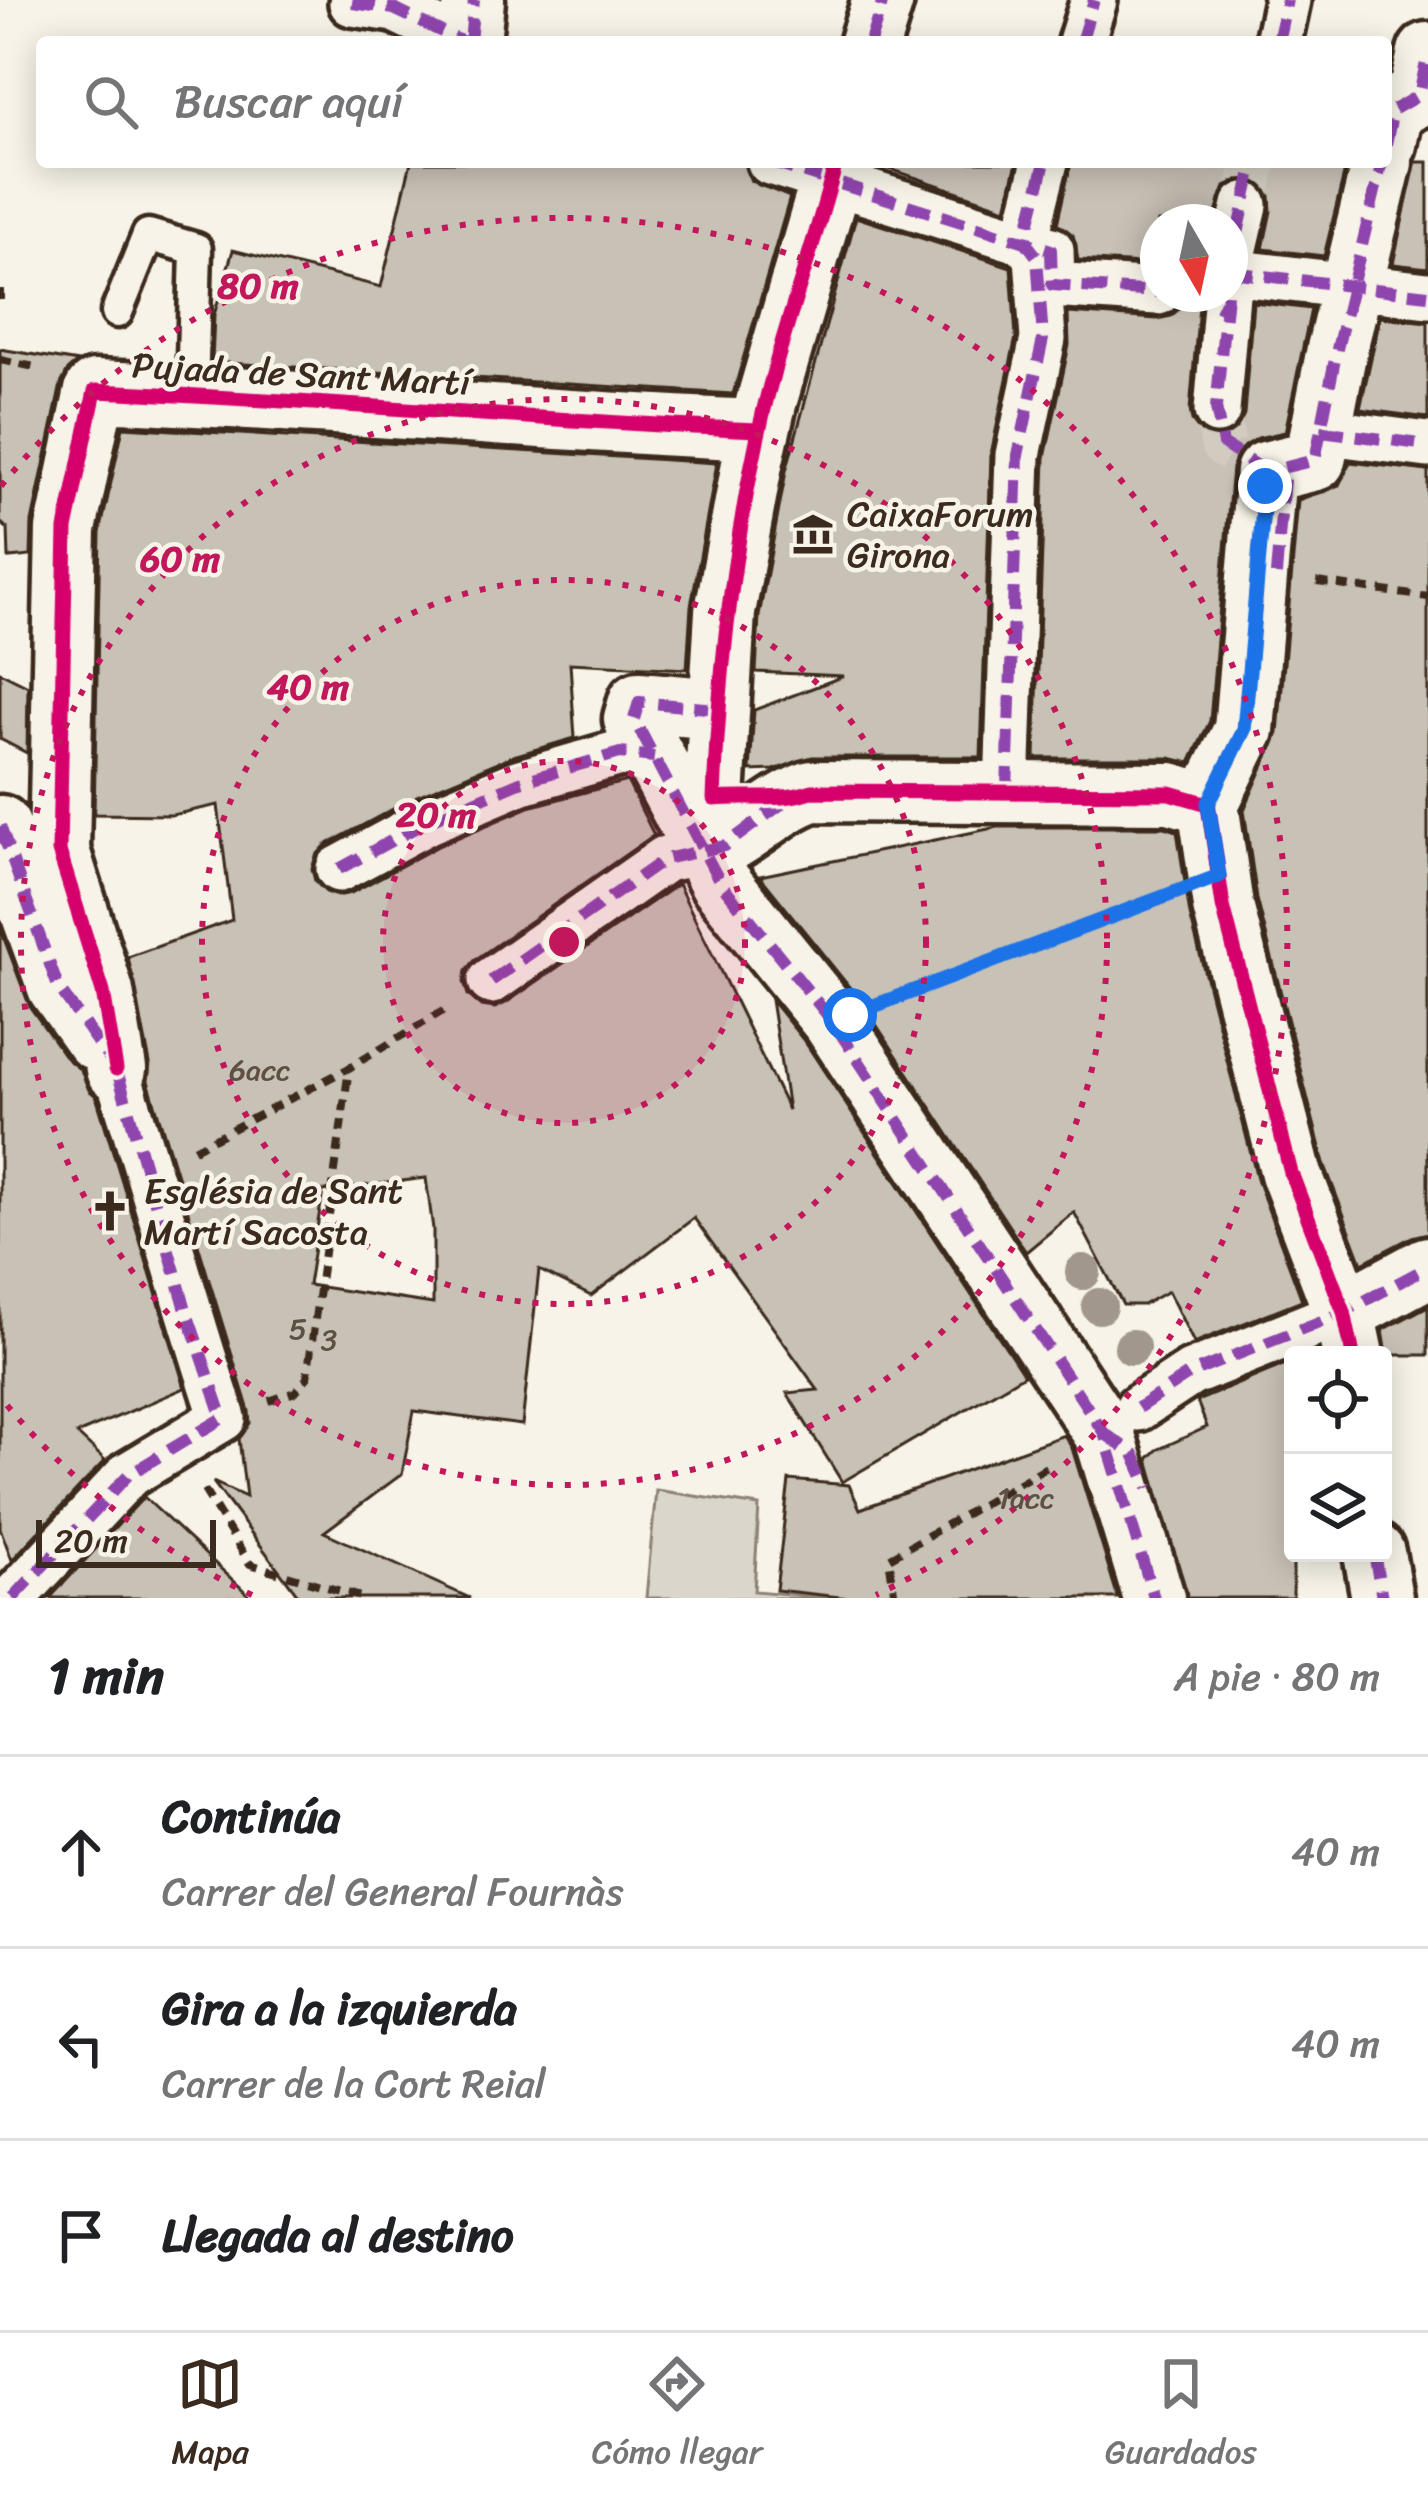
<!DOCTYPE html>
<html lang="es">
<head>
<meta charset="utf-8">
<style>
	body { margin:0; font-family:Sriracha,sans-serif; background:#f6f6f6; color:#202124 }
	.controls { position:absolute; right:36px; bottom:36px; display:grid; overflow:hidden; border-radius:12px; box-shadow:0 6px 30px #0003 }
	.controls button { width:108px; height:108px; display:grid; place-items:center; padding:0; border:0; border-bottom:3px solid #e0e0e0; background:#fff; color:#202124; font:60px sans-serif }
	.compass { position:absolute; left:1140px; top:204px; width:108px; height:108px; border-radius:50%; background:#fff; box-shadow:0 6px 30px #0003; rotate:171deg }
	.scale { position:absolute; left:36px; bottom:30px; width:180px; box-sizing:border-box; padding-left:12px; border:6px solid #3b2a1e; border-top:0; font-size:33px; line-height:42px; white-space:nowrap; color:#3b2a1e; -webkit-text-stroke:9px #f7f3e8; paint-order:stroke }
	.stop { position:absolute; width:36px; height:36px; margin:-27px; border:9px solid #1a73e8; border-radius:50%; background:#fff }
	.stop.end { background:#1a73e8; border-color:#fff; box-shadow:0 3px 12px #0008 }
	.list { margin:0; padding:0; list-style:none }
	h2 { display:flex; justify-content:space-between; align-items:center; height:156px; margin:0; padding:0 48px; font-size:51px }
	h2 small { font-size:39px; font-weight:400; color:#757577 }
	.list li { display:grid; grid-template-columns:78px 1fr auto; gap:36px; align-items:center; box-sizing:border-box; height:192px; padding:0 48px; border-top:3px solid #e0e0e0 }
	.list b { display:block; font-size:45px; white-space:nowrap }
	.list p { margin:0; font-size:39px; white-space:nowrap; color:#757577 }
	.list em { font-size:39px; font-style:normal; color:#757577 }
	.icon { flex:none; width:66px; height:66px; fill:none; stroke:currentColor; stroke-width:2; stroke-linecap:round; stroke-linejoin:round }
	.map { position:relative; flex:none; width:1428px; height:1598px; overflow:hidden }
	.search { position:absolute; background:#fff; box-shadow:0 6px 30px #0003; left:36px; right:36px; top:36px; height:132px; display:flex; align-items:center; gap:30px; box-sizing:border-box; padding:0 42px; border-radius:12px; color:#757577; font-size:45px }
	.sheet { height:732px; background:#fff }
	nav { display:flex; justify-content:space-around; align-items:center; box-sizing:border-box; height:168px; border-top:3px solid #e0e0e0; background:#fff; font-size:33px; color:#757577 }
	nav a { display:grid; justify-items:center; gap:6px }
	nav .on { color:#3b2a1e }
	.map>svg:first-child { display:block }
	.green { fill:#dbd6cb; stroke:#8b8074; stroke-width:3 }
	.building { fill:#c8c1b6; stroke:#3b2a1e; stroke-width:3; fill-rule:evenodd }
	.lines { fill:none; stroke-linecap:round; stroke-linejoin:round }
	.pedestrian-tunnel { stroke:#d1cbc0; stroke-width:45; stroke-dasharray:45 22; stroke-linecap:butt }
	.service-casing { stroke:#3b2a1e; stroke-width:39 }
	.pedestrian-casing { stroke:#3b2a1e; stroke-width:54 }
	.minor-casing { stroke:#3b2a1e; stroke-width:69 }
	.path { stroke:#3b2a1e; stroke-width:8; stroke-dasharray:12 9; stroke-linecap:butt }
	.service { stroke:#f7f3e8; stroke-width:30 }
	.pedestrian { stroke:#f7f3e8; stroke-width:45 }
	.minor { stroke:#f7f3e8; stroke-width:60 }
	.quiet { stroke:#8e44ad; stroke-width:12; stroke-dasharray:24 12; stroke-linecap:butt }
	.cycleway-casing { stroke:#f7f3e8; stroke-width:22 }
	.cycleway { stroke:#d6006c; stroke-width:15 }
	.tree { fill:#a1978c }
	.route { stroke:#1a73e8; stroke-width:15 }
	.ring { fill:none; stroke:#c2185b; stroke-width:6; stroke-dasharray:6 12 }
	.labels { text-anchor:middle; stroke-width:9; stroke-linejoin:round; paint-order:stroke }
	.number-label { font-size:30px; fill:#5e5044 }
	.street-label { font-size:36px; fill:#3b2a1e; stroke:#f7f3e8 }
	.poi-label { font-size:36px; fill:#3b2a1e; stroke:#f7f3e8; text-anchor:start }
	.centre { fill:#c2185b; stroke:#f7f3e8; stroke-width:6 }
	.ring-label { font-size:36px; text-anchor:middle; font-weight:bold; fill:#c2185b; stroke:#f7f3e8; stroke-width:9; stroke-linejoin:round; paint-order:stroke }
</style>
</head>
<body>
<div class="map">
<svg width="1428" height="1598" viewBox="0 0 1428 1598">
	<rect width="100%" height="100%" fill="#f7f3e8"/>
	<filter id="ink" filterUnits="userSpaceOnUse"><feTurbulence type="fractalNoise" baseFrequency=".00833" numOctaves="2"/><feDisplacementMap in="SourceGraphic" scale="24" xChannelSelector="R" yChannelSelector="G"/><feConvolveMatrix kernelMatrix="1 2 1 2 8 2 1 2 1" color-interpolation-filters="sRGB"/></filter>
	<g filter="url(#ink)">
		<path class="green" d="M656 1490 759 1506 754 1591 835 1598H646Z"/>
		<g class="building">
			<path d="M411 162H744L751 181 790 197 733 394 212 362 214 315 233 250 381 287Z"/>
			<path d="M869 162H1017L1006 208Z"/>
			<path d="M1071 162H1347L1324 256 1263 249 1271 211 1270 196 1263 185 1250 179H1238L1225 187 1213 222H1158V265L1078 260 1073 235 1057 224Z"/>
			<path d="M1415 162H1428V268L1393 264Z"/>
			<path d="M856 217 1011 267 1016 337 991 454 981 757H812L774 770 750 771 754 710 844 676 756 672 759 616 786 471Z"/>
			<path d="M1200 294 1190 410 1192 421 1201 432 1214 438 1229 435 1238 427 1244 414 1253 302 1311 309 1285 432 1258 438 1241 449 1232 468 1210 721 1190 763 1170 758H1035L1045 458 1069 345 1068 313 1157 319 1171 316 1180 308 1185 294Z"/>
			<path d="M1380 317 1428 322V418L1360 409Z"/>
			<path d="M0 349 78 362 68 370 61 384 32 522 31 556 9 558 8 529 0 522Z"/>
			<path d="M123 427 717 463 691 606 687 669 570 663 575 738 510 757 417 796 326 845 316 856 312 869 315 881 326 892 337 896 351 893 440 845 529 807 627 781 654 835 476 959 466 971 464 982 468 995 481 1006 495 1008 506 1003 678 884 788 1110 771 1000 805 1042 1024 1375 842 1482 787 1393 818 1390 694 1218 591 1296 539 1270 522 1425 414 1411 402 1474 324 1532 470 1598H300L213 1482 246 1497 239 1439 250 1423 249 1411 148 1081 150 1063 128 957 232 920 218 805 172 815 94 814 100 533ZM426 1178 433 1229V1304L308 1285 323 1191Z"/>
			<path d="M1350 462 1428 471V1233L1412 1237 1362 1263 1324 1163 1257 899 1244 810 1278 733 1298 500 1339 485Z"/>
			<path d="M0 672 28 686 27 753 0 739Z"/>
			<path d="M998 827H1165L1177 831 1190 915 1258 1182 1302 1300 1194 1343 1168 1291 1143 1305H1123L1074 1212 1026 1252 862 1003 760 876Z"/>
			<path d="M0 928 30 1007 67 1059 81 1070 89 1090 96 1096 185 1388 77 1434 105 1460 12 1560 0 1528Z"/>
			<path d="M1428 1306V1355H1387L1383 1330Z"/>
			<path d="M1293 1361V1598H1187L1148 1459 1157 1450 1207 1427 1197 1401Z"/>
			<path d="M1064 1435 1072 1448 1118 1598H849L776 1590 789 1480 849 1485 860 1509Z"/>
			<path d="M144 1497 252 1598H50Z"/>
		</g>
		<g class="lines">
			<g class="pedestrian-tunnel">
				<path d="M1245 205 1254 162"/>
				<path d="M1217 411 1223 444 1245 458"/>
			</g>
			<g class="service-casing">
				<path id="service" d="M117 312 148 235 196 249 192 395"/>
			</g>
			<g class="pedestrian-casing">
				<g id="pedestrian">
					<path d="M352 3 394 9 463 42"/>
					<path d="M1081 42 1094 0"/>
					<path d="M1278 42 1287 0"/>
					<path d="M770 162 1051 250 1052 285 1158 292"/>
					<path d="M1230 269 1245 205"/>
					<path d="M1230 272 1428 295"/>
					<path d="M1217 411 1227 294"/>
					<path d="M1321 431 1428 445"/>
					<path d="M1007 792 1018 455 1043 339 1037 257 1025 241 1045 162"/>
					<path d="M339 869 428 821 520 782 620 753 654 757"/>
					<path d="M491 981 665 859 702 852"/>
					<path d="M1138 1408 1191 1373 1344 1312"/>
					<path d="M13 1598 128 1475 223 1418C184 1302 154 1185 116 1069"/>
				</g>
			</g>
			<g class="minor-casing">
				<g id="minor">
					<path d="M470 42 474 0"/>
					<path d="M870 42 883 0"/>
					<path d="M1386 144 1393 110 1419 95 1428 53"/>
					<path d="M717 709 639 702 634 719 720 882 833 1022 1104 1433 1154 1598"/>
					<path d="M1208 804 1244 730 1266 472 1315 460 1337 349 1382 162"/>
					<path d="M0 826 58 987 95 1039"/>
					<path d="M702 852C744 841 771 805 812 791L1170 793 1208 804 1223 906 1291 1173 1344 1312 1353 1355"/>
					<path d="M702 852 714 799 725 612 752 464 766 403 836 162"/>
					<path d="M116 1069 103 992 59 851 66 529 95 391C317 400 538 421 759 430"/>
					<path d="M1344 1312 1428 1267"/>
					<path d="M1374 1553 1382 1598"/>
				</g>
			</g>
			<g class="path">
				<path d="M0 289V300"/>
				<path d="M0 360 40 368"/>
				<path d="M1317 582 1428 597"/>
				<path d="M889 1001 1162 899"/>
				<path d="M194 1149 349 1068 448 1008"/>
				<path d="M269 1401 295 1392 307 1378 349 1068"/>
				<path d="M204 1490 250 1564 364 1598"/>
				<path d="M895 1598 889 1558 1050 1465"/>
			</g>
			<use href="#service" class="service"/>
			<use href="#pedestrian" class="pedestrian"/>
			<use href="#minor" class="minor"/>
			<g class="quiet">
				<path d="M352 3 394 9 463 42"/>
				<path d="M470 42 474 0"/>
				<path d="M870 42 883 0"/>
				<path d="M1081 42 1094 0"/>
				<path d="M1278 42 1287 0"/>
				<path d="M1386 144 1393 110 1419 95 1428 53"/>
				<path d="M770 162 1051 250 1052 285 1158 292"/>
				<path d="M1230 269 1254 162"/>
				<path d="M1230 272 1428 295"/>
				<path d="M1183 294 1196 295 1226 309"/>
				<path d="M1227 294 1216 408 1223 444 1266 472"/>
				<path d="M1321 431 1428 445"/>
				<path d="M1276 575 1285 467"/>
				<path d="M717 709 639 702 634 719 720 882 833 1022 1104 1433 1154 1598"/>
				<path d="M1007 792 1018 455 1043 339 1037 257 1025 241 1045 162"/>
				<path d="M1208 804 1244 730 1266 472 1315 460 1337 349 1382 162"/>
				<path d="M0 826 58 987 109 1059"/>
				<path d="M339 869 428 821 520 782 620 753 654 757"/>
				<path d="M491 981 665 859 724 846 787 800"/>
				<path d="M1138 1408 1191 1373 1344 1312 1428 1267"/>
				<path d="M1104 1433 1134 1454 1149 1488"/>
				<path d="M1374 1553 1382 1598"/>
				<path d="M13 1598 128 1475 223 1418 187 1313 114 1060"/>
			</g>
			<g class="cycleway-casing">
				<g id="cycleway">
					<path d="M836 162C815 245 784 325 764 409 734 538 719 666 714 799 747 796 780 802 812 791L1170 793 1208 804 1223 906 1291 1173 1344 1312 1353 1355"/>
					<path d="M116 1069 103 992 59 851 66 529 95 391C317 400 538 421 759 430"/>
				</g>
			</g>
			<use href="#cycleway" class="cycleway"/>
		</g>
		<g class="tree">
			<circle cx="1083" cy="1272" r="18"/>
			<circle cx="1099" cy="1306" r="18"/>
			<circle cx="1132" cy="1347" r="18"/>
		</g>
	</g>
	<g class="lines" filter="url(#ink)">
		<path class="route" d="M850 1015 1219 876 1208 804 1244 730 1265 486"/>
	</g>
	<circle cx="564" cy="942" r="181" fill="#c2185b" fill-opacity=".12"/>
	<g class="ring">
		<circle cx="564" cy="942" r="181"/>
		<circle cx="564" cy="942" r="362"/>
		<circle cx="564" cy="942" r="543"/>
		<path d="M252 1595A724 724 0 0 1 1 1398M1 486A724 724 0 1 1 876 1595"/>
	</g>
	<defs>
		<g id="museum-bare" transform="scale(3.24)"><path d="M0-6L6-3V-2H-6V-3ZM-5-1h2V3h-2ZM-1-1h2V3h-2ZM3-1h2V3H3ZM-6 4H6V6H-6Z" fill="#3b2a1e" stroke="#f7f3e8" stroke-width="2.5" paint-order="stroke"/></g>
		<g id="church-bare" transform="scale(3.24)"><path d="M-1.2-6h2.4v3.5h3.3v2.4h-3.3V6h-2.4V-.1h-3.3v-2.4h3.3Z" fill="#3b2a1e" stroke="#f7f3e8" stroke-width="2.5" paint-order="stroke"/></g>
	</defs>
	<g fill-rule="evenodd">
		<use href="#museum-bare" x="813" y="534"/>
		<use href="#church-bare" x="110" y="1211"/>
	</g>
	<g class="labels">
		<g class="number-label">
			<text x="260" y="1080">6acc</text>
			<text x="298" y="1339">5</text>
			<text x="329" y="1350">3</text>
			<text x="1026" y="1508">1acc</text>
		</g>
		<g class="street-label">
			<text transform="translate(301 373) rotate(3)" y="13">Pujada de Sant Martí</text>
		</g>
		<g class="poi-label">
			<text x="847" y="526">CaixaForum<tspan x="847" dy="41">Girona</tspan></text>
			<text x="144" y="1203">Església de Sant<tspan x="144" dy="41">Martí Sacosta</tspan></text>
		</g>
	</g>
	<circle cx="564" cy="942" r="18" class="centre"/>
	<g class="ring-label">
		<text x="258" y="298">80 m</text>
		<text x="180" y="571">60 m</text>
		<text x="308" y="699">40 m</text>
		<text x="436" y="827">20 m</text>
	</g>
</svg>
<div class="controls">
<button><svg class="icon" aria-label="locate" viewBox="0 0 24 24"><circle cx="12" cy="12" r="6"/><path d="M12 2v4M12 18v4M2 12h4M18 12h4"/></svg></button>
<button><svg class="icon" aria-label="layers" viewBox="0 0 24 24"><path d="M12 4l9 5-9 5-9-5zM3 14l9 5 9-5"/></svg></button>
</div>
<svg class="compass" viewBox="-18 -18 36 36"><path d="M0-13l5 13h-10z" fill="#e53935"/><path d="M0 13l5-13h-10z" fill="#757577"/></svg>
<div class="scale">20 m</div>
<div class="stop" style="left:850px;top:1015px"></div>
<div class="stop end" style="left:1265px;top:486px"></div>
<div class="search"><svg class="icon" aria-label="search" viewBox="0 0 24 24"><circle cx="10" cy="10" r="6"/><path d="M15 15l6 6"/></svg>Buscar aquí</div>
</div>
<section class="sheet">
<h2>1 min<small>A pie · 80 m</small></h2>
<ul class="list">
<li><svg class="icon" aria-label="ahead" viewBox="0 0 24 24"><path d="M12 20V5M6 11l6-6 6 6"/></svg><div><b>Continúa</b><p>Carrer del General Fournàs</p></div><em>40 m</em></li>
<li><svg class="icon" aria-label="left" viewBox="0 0 24 24"><path d="M17 20v-9H6M10 6l-5 5 5 5"/></svg><div><b>Gira a la izquierda</b><p>Carrer de la Cort Reial</p></div><em>40 m</em></li>
<li><svg class="icon" aria-label="arrive" viewBox="0 0 24 24"><path d="M6 21V4h12l-3 4 3 4H6"/></svg><div><b>Llegada al destino</b></div></li>
</ul>
</section>
<nav>
<a class="on"><svg class="icon" aria-label="map" viewBox="0 0 24 24"><path d="M3 6l6-2 6 2 6-2v14l-6 2-6-2-6 2zM9 4v14M15 6v14"/></svg>Mapa</a>
<a><svg class="icon" aria-label="directions" viewBox="0 0 24 24"><path d="M12 3l9 9-9 9-9-9zM9 14v-3h6M13 9l2 2-2 2"/></svg>Cómo llegar</a>
<a><svg class="icon" aria-label="saved" viewBox="0 0 24 24"><path d="M7 4h10v16l-5-4-5 4z"/></svg>Guardados</a>
</nav>
</body>
</html>
